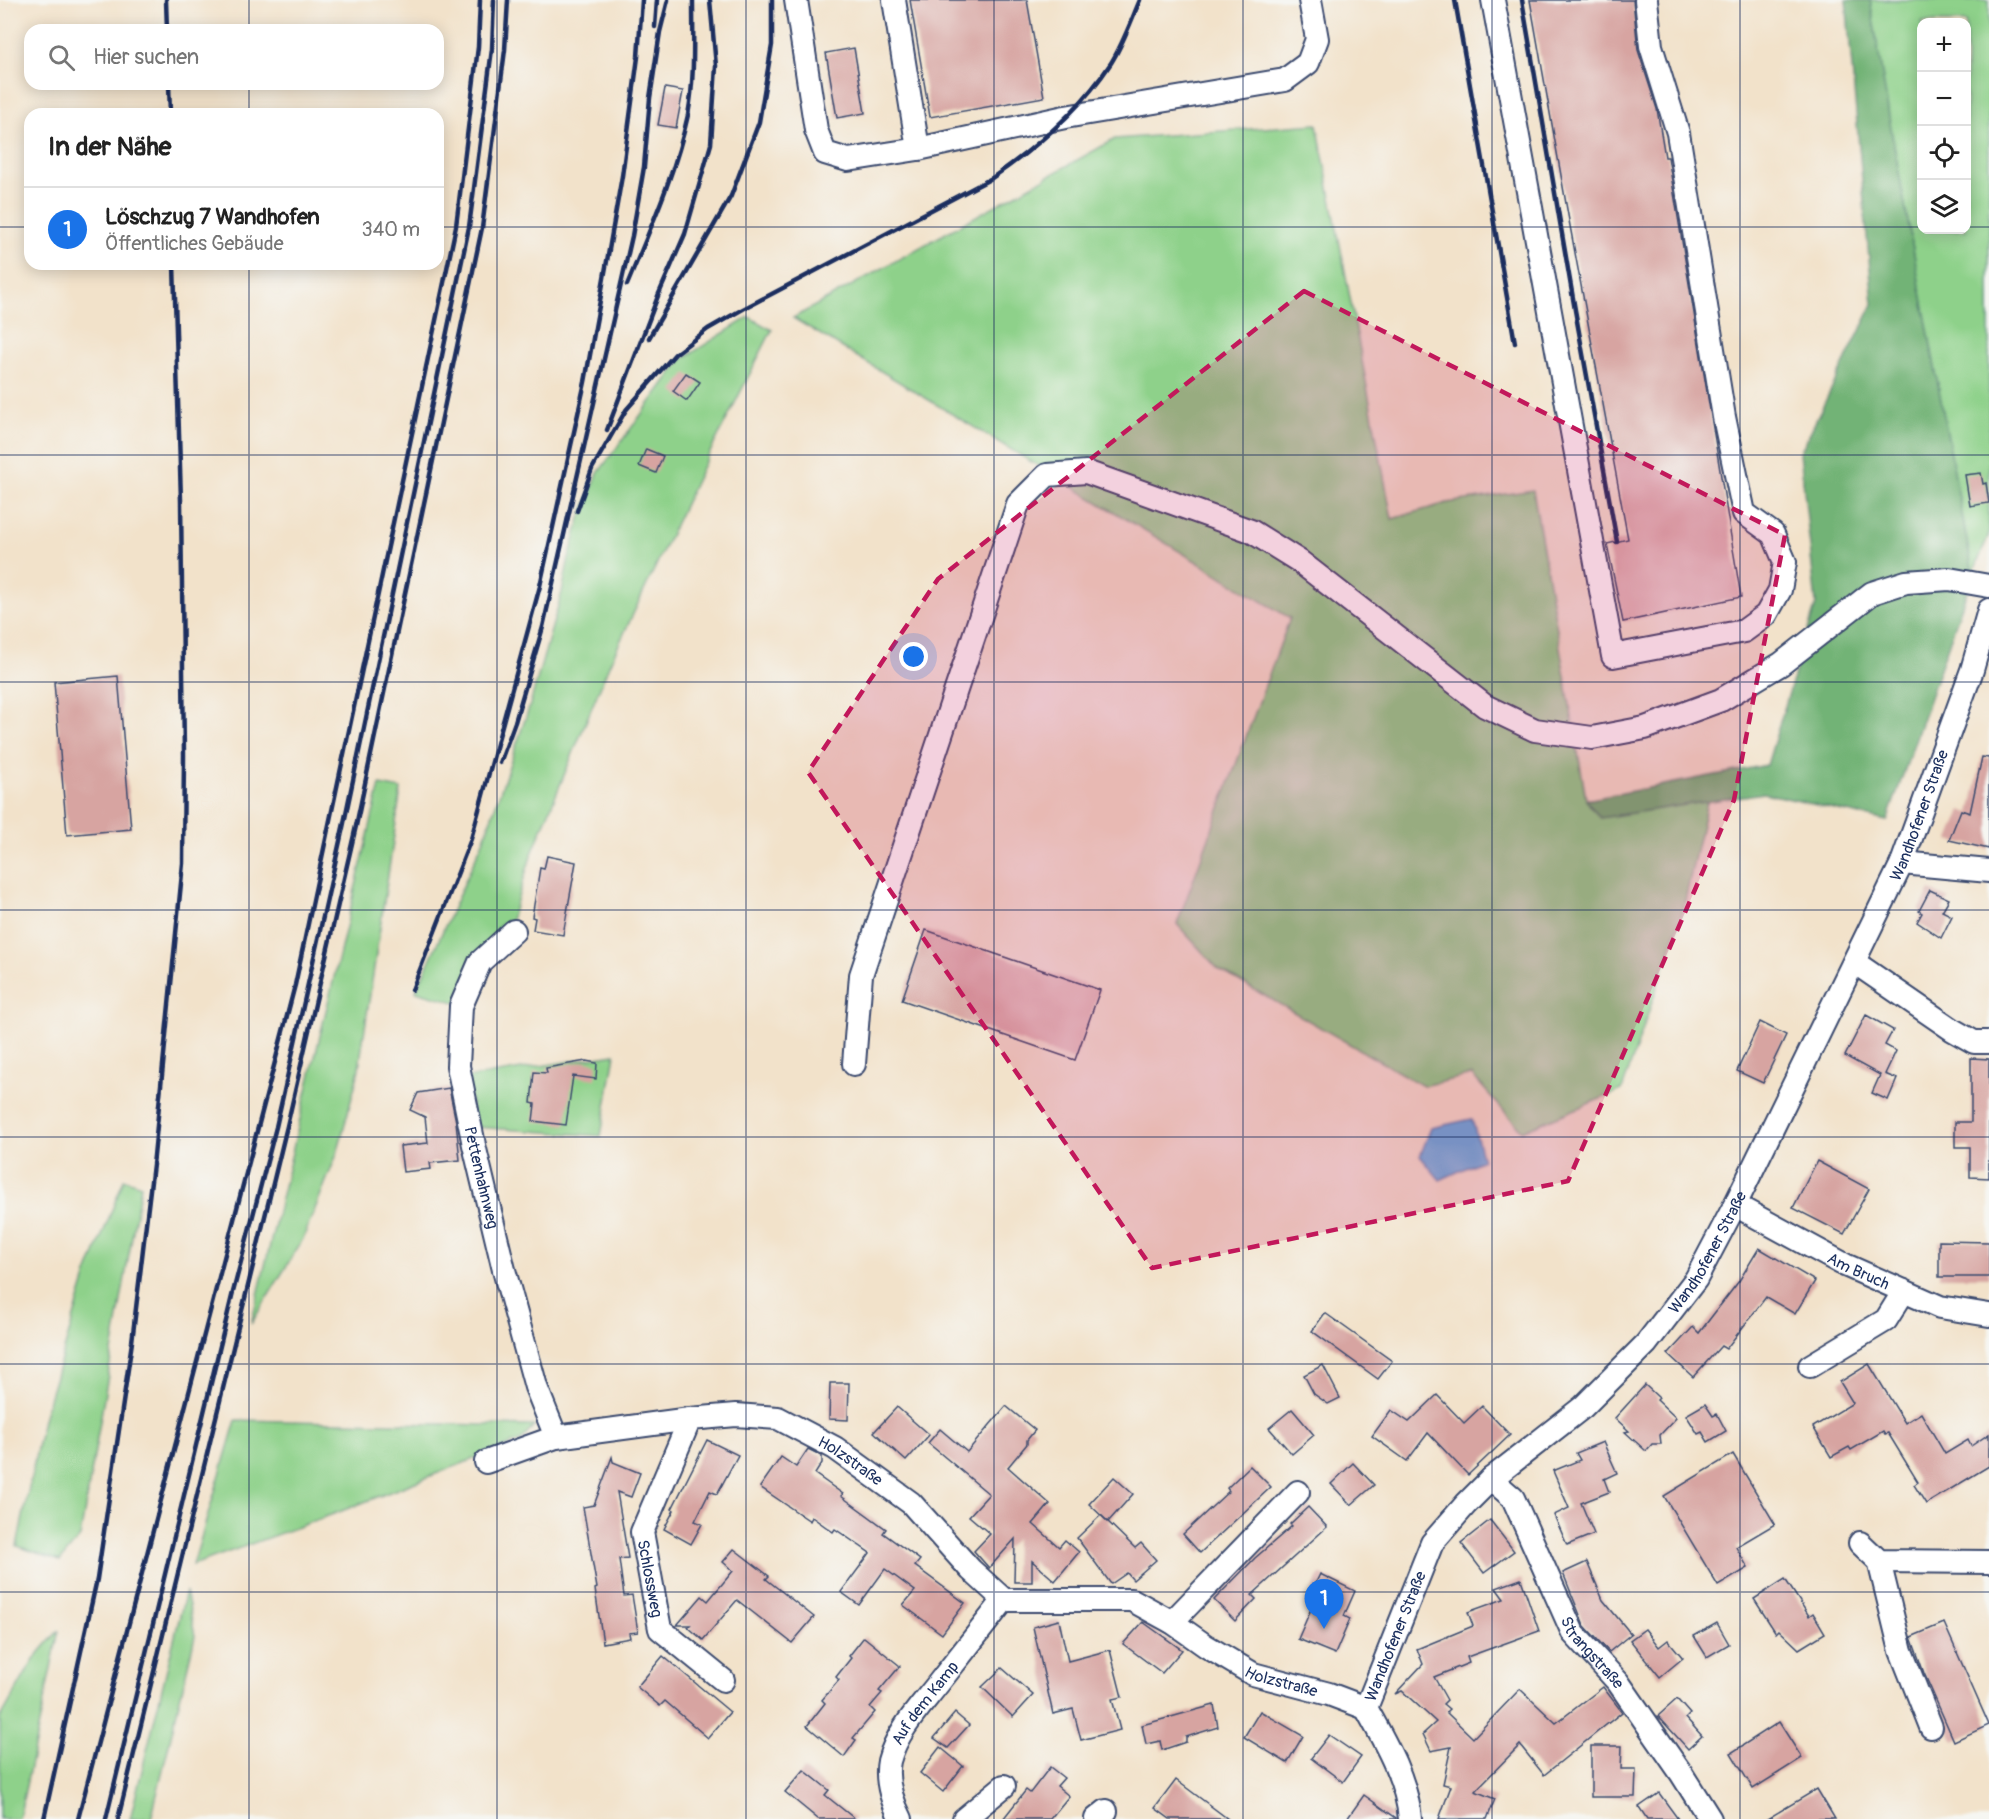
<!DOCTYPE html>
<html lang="de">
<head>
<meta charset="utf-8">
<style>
	body { margin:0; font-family:Pangolin,sans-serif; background:#f6f6f6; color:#222 }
	.controls { position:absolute; right:18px; top:18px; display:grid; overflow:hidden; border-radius:12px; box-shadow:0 3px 15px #0003 }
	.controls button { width:54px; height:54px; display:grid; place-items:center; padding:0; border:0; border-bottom:2px solid #e0e0e0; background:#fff; color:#222; font:30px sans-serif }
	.you { position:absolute; left:914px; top:657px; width:21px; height:21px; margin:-15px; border:4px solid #fff; border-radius:50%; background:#1a73e8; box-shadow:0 0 0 9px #1a73e833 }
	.badge { display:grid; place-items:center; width:39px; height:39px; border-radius:50%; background:#1a73e8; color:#fff; font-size:20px; font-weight:700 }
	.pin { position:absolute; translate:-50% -50px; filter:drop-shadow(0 2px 3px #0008) }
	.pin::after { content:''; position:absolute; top:32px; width:21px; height:18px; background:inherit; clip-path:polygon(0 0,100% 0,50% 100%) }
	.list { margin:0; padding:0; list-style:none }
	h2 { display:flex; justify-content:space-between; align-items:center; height:78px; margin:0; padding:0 24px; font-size:26px }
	h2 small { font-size:20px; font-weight:400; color:#767676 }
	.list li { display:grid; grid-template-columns:39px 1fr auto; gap:18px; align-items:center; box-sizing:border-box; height:84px; padding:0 24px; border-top:2px solid #e0e0e0 }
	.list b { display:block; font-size:22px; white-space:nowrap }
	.list p { margin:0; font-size:20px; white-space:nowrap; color:#767676 }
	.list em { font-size:20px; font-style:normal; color:#767676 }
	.icon { flex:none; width:33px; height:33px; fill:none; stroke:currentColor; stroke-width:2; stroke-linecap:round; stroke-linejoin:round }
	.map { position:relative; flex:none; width:1989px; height:1819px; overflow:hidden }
	.search { position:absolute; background:#fff; box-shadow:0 3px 15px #0003; left:24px; top:24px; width:420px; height:66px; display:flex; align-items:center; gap:15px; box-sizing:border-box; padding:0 21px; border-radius:18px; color:#767676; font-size:22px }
	.panel { position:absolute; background:#fff; box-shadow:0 3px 15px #0003; left:24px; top:108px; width:420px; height:162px; border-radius:18px }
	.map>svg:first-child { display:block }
	.green { fill:#8ed18a; stroke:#548074; stroke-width:1.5; fill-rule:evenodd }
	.forest { fill:#72b376; stroke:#46716a; stroke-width:1.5 }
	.water { fill:#66b0de; stroke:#40709e; stroke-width:1.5 }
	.building { fill:#d7a4a1 }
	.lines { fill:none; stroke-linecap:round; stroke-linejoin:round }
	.minor-casing { stroke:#3b4a6e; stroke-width:26 }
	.minor { stroke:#fff; stroke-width:22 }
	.rail { stroke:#1b2f5e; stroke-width:4.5 }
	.marked { fill:#c2185b; fill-opacity:0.2; stroke:#c2185b; stroke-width:4.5; stroke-dasharray:12 8; stroke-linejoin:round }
	.grid { fill:none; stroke:#1b2f5e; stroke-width:1.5; stroke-opacity:0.55 }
	.labels { text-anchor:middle; stroke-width:4.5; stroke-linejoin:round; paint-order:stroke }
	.street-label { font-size:16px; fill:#1b2f5e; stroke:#f6f6f2 }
</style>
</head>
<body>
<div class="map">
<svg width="1989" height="1819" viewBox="0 0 1989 1819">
	<rect width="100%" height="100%" fill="#f6f6f2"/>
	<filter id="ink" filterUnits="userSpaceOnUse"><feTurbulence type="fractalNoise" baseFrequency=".0167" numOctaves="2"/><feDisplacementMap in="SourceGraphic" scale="12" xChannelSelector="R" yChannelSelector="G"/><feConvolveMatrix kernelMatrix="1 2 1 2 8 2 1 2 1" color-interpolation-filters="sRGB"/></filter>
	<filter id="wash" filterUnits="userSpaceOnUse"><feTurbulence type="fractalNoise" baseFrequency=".008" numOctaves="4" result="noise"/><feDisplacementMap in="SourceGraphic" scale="24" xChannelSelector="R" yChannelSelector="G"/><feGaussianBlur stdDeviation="1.35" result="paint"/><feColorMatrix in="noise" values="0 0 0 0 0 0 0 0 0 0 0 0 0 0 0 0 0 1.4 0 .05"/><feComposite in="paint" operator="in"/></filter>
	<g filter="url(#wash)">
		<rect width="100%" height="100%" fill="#f2e2ca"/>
		<g class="green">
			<path d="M1870 0H1989V534L1973 574 1892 135ZM1922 22H1966V230H1922Z"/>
			<path d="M1317 124 1392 519 1447 503 1533 490 1586 799 1707 802 1682 914 1622 1090 1522 1131 1472 1075 1423 1086 1218 969 1177 924 1290 618 793 318 1115 139Z"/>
			<path d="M749 317 772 330 702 468 610 663 531 856 510 923 458 1003 416 991 484 839 529 708 562 592 568 562 580 519 598 473 682 359Z"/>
			<path d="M380 785 401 789 358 1074 337 1154 303 1239 251 1324Z"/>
			<path d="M615 1054 601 1136 475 1127 467 1078Z"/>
			<path d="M124 1179 141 1185 80 1537 60 1561 17 1546 43 1419 87 1274Z"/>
			<path d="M236 1420 534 1426 522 1440 339 1512 193 1565Z"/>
			<path d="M186 1591 195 1636 151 1819H130Z"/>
			<path d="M59 1630 19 1819H0V1719L34 1659Z"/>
		</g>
		<path class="forest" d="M1846 0H1870L1892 135 1973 574 1887 821 1764 793 1600 818 1586 800 1767 765 1816 604 1800 453 1873 304Z"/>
		<path class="water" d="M1472 1119 1483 1160 1440 1180 1420 1156 1431 1128Z"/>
		<g id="blocks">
			<g class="building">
				<path d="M910 0H1027L1044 97 930 117Z"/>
				<path d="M1530 0H1633L1638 50 1657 109 1665 157H1668L1741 597 1623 622 1607 544 1628 539 1568 215Z"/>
				<path d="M854 48 865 113 837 118 826 53Z"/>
				<path d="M665 88 683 91 676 128 658 125Z"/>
				<path d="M686 373 700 382 687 401 673 391Z"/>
				<path d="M646 449 663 456 656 473 639 466Z"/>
				<path d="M1981 473 1983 484 1986 483 1989 503 1970 506 1965 475Z"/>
				<path d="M118 676 131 829 67 835 54 682Z"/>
				<path d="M1982 757 1989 758V849L1949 840 1961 810 1970 813Z"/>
				<path d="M547 856 576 862 563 935 533 930 535 918 532 917 540 868 544 869Z"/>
				<path d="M1930 890 1949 899 1942 911 1952 916 1941 938 1917 922 1922 913 1919 911Z"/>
				<path d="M926 930 1100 990 1075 1060 902 1000Z"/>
				<path d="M1866 1015 1893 1030 1885 1045 1896 1051 1885 1074 1897 1079 1888 1100 1872 1093 1880 1075 1845 1056Z"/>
				<path d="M1760 1022 1786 1035 1763 1083 1737 1071Z"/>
				<path d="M1971 1058 1989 1059V1178L1970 1177V1147H1955V1122H1971Z"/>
				<path d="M586 1061 597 1063 596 1079 573 1076 566 1125 533 1121 535 1104 531 1103 534 1072 547 1073 546 1068Z"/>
				<path d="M449 1088 456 1122 460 1160 430 1163 431 1169 403 1172 400 1146 428 1143 425 1117 410 1110 418 1093Z"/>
				<path d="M1817 1161 1869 1189 1844 1234 1793 1208Z"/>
				<path d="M1939 1241 1989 1242V1277H1939Z"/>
				<path d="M1759 1248 1815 1281 1795 1314 1766 1297 1726 1349 1721 1346 1693 1377 1668 1354 1693 1327 1699 1333 1739 1281Z"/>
				<path d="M1325 1313 1392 1361 1378 1379 1312 1331Z"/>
				<path d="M1869 1364 1905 1423 1921 1413 1945 1454 1968 1440 1971 1446 1989 1434V1466L1926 1504 1914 1485 1918 1482 1888 1433 1885 1434 1883 1431 1851 1450 1849 1447 1831 1457 1813 1427 1853 1403 1840 1382Z"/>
				<path d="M1323 1365 1340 1398 1328 1404 1314 1394 1304 1375Z"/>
				<path d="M830 1383H849L848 1420 829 1419Z"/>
				<path d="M1645 1385 1659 1398 1657 1400 1676 1418 1660 1435 1661 1444H1652L1646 1451 1625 1432 1629 1431 1615 1418Z"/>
				<path d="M1437 1395 1464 1423 1482 1406 1510 1435 1468 1475 1428 1433 1407 1461 1372 1436 1391 1410 1409 1422Z"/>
				<path d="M1705 1404 1713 1416 1717 1414 1726 1431 1708 1442 1702 1432 1698 1434 1686 1415Z"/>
				<path d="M1006 1406 1035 1430 1027 1440V1444L1008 1467 1050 1504 1033 1524 1059 1547 1065 1540 1079 1552 1055 1581 1032 1561V1582H1014L1015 1539 989 1568 974 1551 990 1534 969 1516 989 1494 928 1443 940 1429 967 1452Z"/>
				<path d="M897 1407 929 1435 906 1461 874 1432Z"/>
				<path d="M1292 1409 1314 1435 1292 1454 1269 1428Z"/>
				<path d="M707 1440 738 1455 717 1494 710 1491 695 1521 702 1524 691 1544 664 1529 674 1510 672 1509Z"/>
				<path d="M1603 1442 1617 1473 1604 1479 1609 1492 1581 1503 1594 1534 1567 1545 1554 1515 1569 1508 1553 1471 1580 1460 1576 1453Z"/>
				<path d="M808 1449 822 1456V1463L815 1474 843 1494 841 1496 886 1529 883 1533 920 1560 915 1566 965 1603 942 1634 903 1605 915 1591 885 1569 859 1605 841 1592 870 1553 835 1529 833 1532 812 1517 810 1521 760 1487 781 1457 796 1467Z"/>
				<path d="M1733 1454 1775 1524 1736 1547 1748 1568 1718 1586 1664 1496Z"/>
				<path d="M612 1457 613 1462 640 1473 631 1497 617 1492 628 1558 619 1559 624 1596 632 1595 638 1632 629 1633 630 1638 603 1643 595 1589 597 1588 583 1507 594 1505Z"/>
				<path d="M1353 1463 1374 1485 1351 1505 1331 1484Z"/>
				<path d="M1250 1466 1271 1487 1200 1553 1183 1534 1229 1491 1227 1488Z"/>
				<path d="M1114 1477 1133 1494 1108 1522 1089 1504Z"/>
				<path d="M1308 1507 1327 1527 1252 1595 1256 1599 1235 1621 1214 1600 1255 1558 1292 1526 1290 1524Z"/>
				<path d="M1101 1515 1135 1548 1141 1543 1156 1560 1133 1580 1127 1573 1111 1584 1077 1538Z"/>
				<path d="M1490 1520 1514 1551 1484 1573 1461 1543Z"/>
				<path d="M734 1549 769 1576 766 1579 814 1617 792 1643 737 1600 703 1640 688 1627 690 1625H677L702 1596 708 1601 733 1571 723 1562Z"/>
				<path d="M1587 1562 1603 1600 1631 1634 1609 1652 1584 1625 1563 1573Z"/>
				<path d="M1320 1574 1355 1591 1344 1616 1350 1619 1335 1654 1298 1639 1314 1602 1308 1599Z"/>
				<path d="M1521 1579 1539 1631 1467 1657 1469 1663 1434 1677 1447 1700 1443 1704 1449 1709 1446 1712 1473 1738 1520 1689 1556 1723 1603 1687 1622 1712 1544 1775 1520 1745 1475 1791 1495 1799 1487 1819H1439L1451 1786 1443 1784 1451 1747 1431 1751 1423 1734 1436 1722 1402 1691 1395 1694 1423 1664 1417 1649 1473 1626 1468 1612 1504 1599 1496 1588Z"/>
				<path d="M1785 1579 1809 1616 1813 1613 1825 1633 1799 1649 1779 1630 1776 1633 1754 1599Z"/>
				<path d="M1059 1620 1068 1661 1110 1650 1122 1697 1112 1699 1120 1730 1081 1740 1073 1709 1053 1714 1033 1627Z"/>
				<path d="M1143 1622 1182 1650 1162 1673 1123 1644Z"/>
				<path d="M1717 1623 1729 1644 1707 1657 1694 1636Z"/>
				<path d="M1944 1623 1989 1725 1954 1741 1924 1673 1911 1637Z"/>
				<path d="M1645 1629 1659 1647 1668 1640 1683 1658 1660 1677 1630 1640Z"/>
				<path d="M864 1637 900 1666 879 1691 882 1693 870 1707 875 1712 853 1738 856 1740 844 1757 807 1726 825 1703 822 1700 839 1680 836 1677 851 1658 849 1656Z"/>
				<path d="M663 1656 730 1712 708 1738 665 1701 660 1706 637 1687Z"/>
				<path d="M1002 1668 1033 1695 1013 1717 982 1687Z"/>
				<path d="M1677 1699 1690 1714 1686 1718 1702 1736 1688 1749 1658 1716Z"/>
				<path d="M1214 1705 1218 1727 1186 1737V1742L1162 1750 1160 1741 1146 1744 1142 1725Z"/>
				<path d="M1260 1711 1303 1736 1287 1763 1244 1737Z"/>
				<path d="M955 1713 969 1725 948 1748 934 1738Z"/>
				<path d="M1779 1722 1802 1758 1753 1789 1731 1753Z"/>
				<path d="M1329 1735 1361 1757 1343 1782 1311 1758Z"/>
				<path d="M1591 1746H1622L1621 1769H1636L1635 1797H1591Z"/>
				<path d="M940 1747 963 1766 943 1792 920 1773Z"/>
				<path d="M1050 1767 1064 1778 1057 1786 1069 1796 1050 1819H1003L1026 1790 1030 1793Z"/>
				<path d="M804 1770 829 1790 825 1795 855 1819H818L785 1792Z"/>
				<path d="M1176 1780 1228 1819H1170L1155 1808Z"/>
				<path d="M1817 1789 1835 1819H1767Z"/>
				<path d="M1659 1793 1678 1819H1647L1639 1807Z"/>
				<path d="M1364 1795 1396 1818V1819H1347Z"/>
			</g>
		</g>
	</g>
	<g filter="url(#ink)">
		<use href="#blocks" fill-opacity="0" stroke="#3b4a6e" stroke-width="1.5"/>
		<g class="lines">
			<g class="minor-casing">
				<g id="minor">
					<path d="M796 0 816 130 825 153 848 160 918 149 1065 117 1285 80 1308 63 1317 39 1310 0"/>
					<path d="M894 0 918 149"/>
					<path d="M1493 0 1613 656 1744 631 1766 615 1780 590 1785 562 1773 534 1744 513 1724 417 1678 133 1651 46 1646 0"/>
					<path d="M1902 863 1989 871"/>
					<path id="s1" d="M514 931 480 962 461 1006 458 1066 474 1145 504 1270 536 1387 556 1437"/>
					<path d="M1854 962 1953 1030 1974 1042H1989"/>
					<path d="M854 1064 861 975 1018 504 1047 475 1086 472 1251 531 1299 561 1485 706 1535 730 1592 738 1645 728 1721 700 1781 664 1872 593 1906 582 1949 579 1989 586"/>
					<path id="s2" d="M1735 1205 1845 1265 1940 1307 1989 1315"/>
					<path d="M1810 1366 1886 1320 1904 1291"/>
					<path id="s3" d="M690 1419 642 1532 660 1629 723 1680"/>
					<path id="s4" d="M486 1462 556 1437 690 1419 736 1415 778 1418 835 1448 911 1503 971 1570 1004 1600H1132L1172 1622 1206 1646 1253 1674 1329 1694 1366 1708"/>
					<path id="s5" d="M1491 1479 1513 1498 1573 1633 1618 1682 1681 1773 1710 1819"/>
					<path d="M1860 1543 1879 1561 1989 1562"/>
					<path d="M1879 1561 1901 1651 1931 1727"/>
					<path d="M1172 1622 1298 1492"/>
					<path id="s6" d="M901 1819C892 1801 885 1781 889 1761 897 1730 922 1705 941 1680 962 1653 983 1627 1004 1600"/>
					<path d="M964 1819 1004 1786"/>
					<path d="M1096 1819 1106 1811"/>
					<path id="s7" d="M1410 1819C1407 1780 1385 1742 1366 1708L1432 1543 1466 1504 1491 1479 1583 1407 1646 1344 1696 1279 1735 1205 1902 863 1972 670 1989 610"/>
				</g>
			</g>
			<use href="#minor" class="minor"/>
			<g class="rail">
				<path d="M166 0 167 30"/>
				<path d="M1455 0 1515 343"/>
				<path d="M1522 0 1575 310 1617 542"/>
				<path d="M655 27 657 0"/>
				<path d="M169 84 170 114"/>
				<path d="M627 285C650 229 675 174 688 115 695 78 693 38 693 0"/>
				<path d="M649 338 731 196 759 122 772 45V0"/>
				<path d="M607 430 658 296 685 234 711 144 716 66 710 0"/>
				<path d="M577 511 592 469 626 410 675 354 708 329 743 309 992 178C1037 147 1081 109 1111 63 1123 44 1131 21 1140 0"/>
				<path d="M500 763 515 722 543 627 632 236 644 167 650 98 660 32 668 0"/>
				<path d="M412 990 471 839 540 586 585 382 601 295 622 176 638 57 642 0"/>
				<path d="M44 1819 97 1579 132 1342 154 1156 183 863 184 755 181 501 174 264"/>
				<path d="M78 1819 295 985 456 226 478 47 480 0"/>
				<path d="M106 1819 232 1296 276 1127 344 823 469 227 492 49 494 0"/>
				<path d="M118 1819 287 1126 356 826 482 228 505 50 508 0"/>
			</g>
		</g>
	</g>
	<path class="marked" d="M1304 291 1785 535 1734 800 1568 1181 1152 1268 808 772 938 579Z"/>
	<path class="grid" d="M249 0V30M497 0V1819M746 0V1819M994 0V1819M1243 0V1819M1492 0V1819M1740 0V1819M249 84V114M0 227H30M438 227H1922M1966 227H1989M249 264V1819M0 455H1989M0 682H1989M0 910H1989M0 1137H1989M0 1364H1989M0 1592H1989"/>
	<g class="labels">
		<g class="street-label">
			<text dy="6" stroke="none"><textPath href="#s7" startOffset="1188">Wandhofener Straße</textPath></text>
			<text dy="6" stroke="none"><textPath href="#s1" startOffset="268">Pettenhahnweg</textPath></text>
			<text dy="6" stroke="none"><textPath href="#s7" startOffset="702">Wandhofener Straße</textPath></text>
			<text dy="6" stroke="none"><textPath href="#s2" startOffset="140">Am Bruch</textPath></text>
			<text dy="6" stroke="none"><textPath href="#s4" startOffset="382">Holzstraße</textPath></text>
			<text dy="6" stroke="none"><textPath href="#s3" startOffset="170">Schlossweg</textPath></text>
			<text dy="6" stroke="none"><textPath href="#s7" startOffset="198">Wandhofener Straße</textPath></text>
			<text dy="6" stroke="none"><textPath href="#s5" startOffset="204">Strangstraße</textPath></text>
			<text dy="6" stroke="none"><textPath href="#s4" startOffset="890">Holzstraße</textPath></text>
			<text dy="6" stroke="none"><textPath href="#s6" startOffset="129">Auf dem Kamp</textPath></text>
		</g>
	</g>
</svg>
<div class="controls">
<button>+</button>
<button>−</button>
<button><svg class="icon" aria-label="locate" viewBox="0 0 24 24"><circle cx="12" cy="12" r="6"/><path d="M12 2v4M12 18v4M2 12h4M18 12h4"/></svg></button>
<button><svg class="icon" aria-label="layers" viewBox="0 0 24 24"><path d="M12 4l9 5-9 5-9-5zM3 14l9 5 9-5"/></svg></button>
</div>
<div class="you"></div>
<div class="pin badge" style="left:1324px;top:1629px">1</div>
<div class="search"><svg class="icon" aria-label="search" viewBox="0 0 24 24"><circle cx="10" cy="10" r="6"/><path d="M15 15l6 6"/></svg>Hier suchen</div>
<section class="panel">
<h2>In der Nähe<small></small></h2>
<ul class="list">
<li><span class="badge">1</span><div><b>Löschzug 7 Wandhofen</b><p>Öffentliches Gebäude</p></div><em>340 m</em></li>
</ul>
</section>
</div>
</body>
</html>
